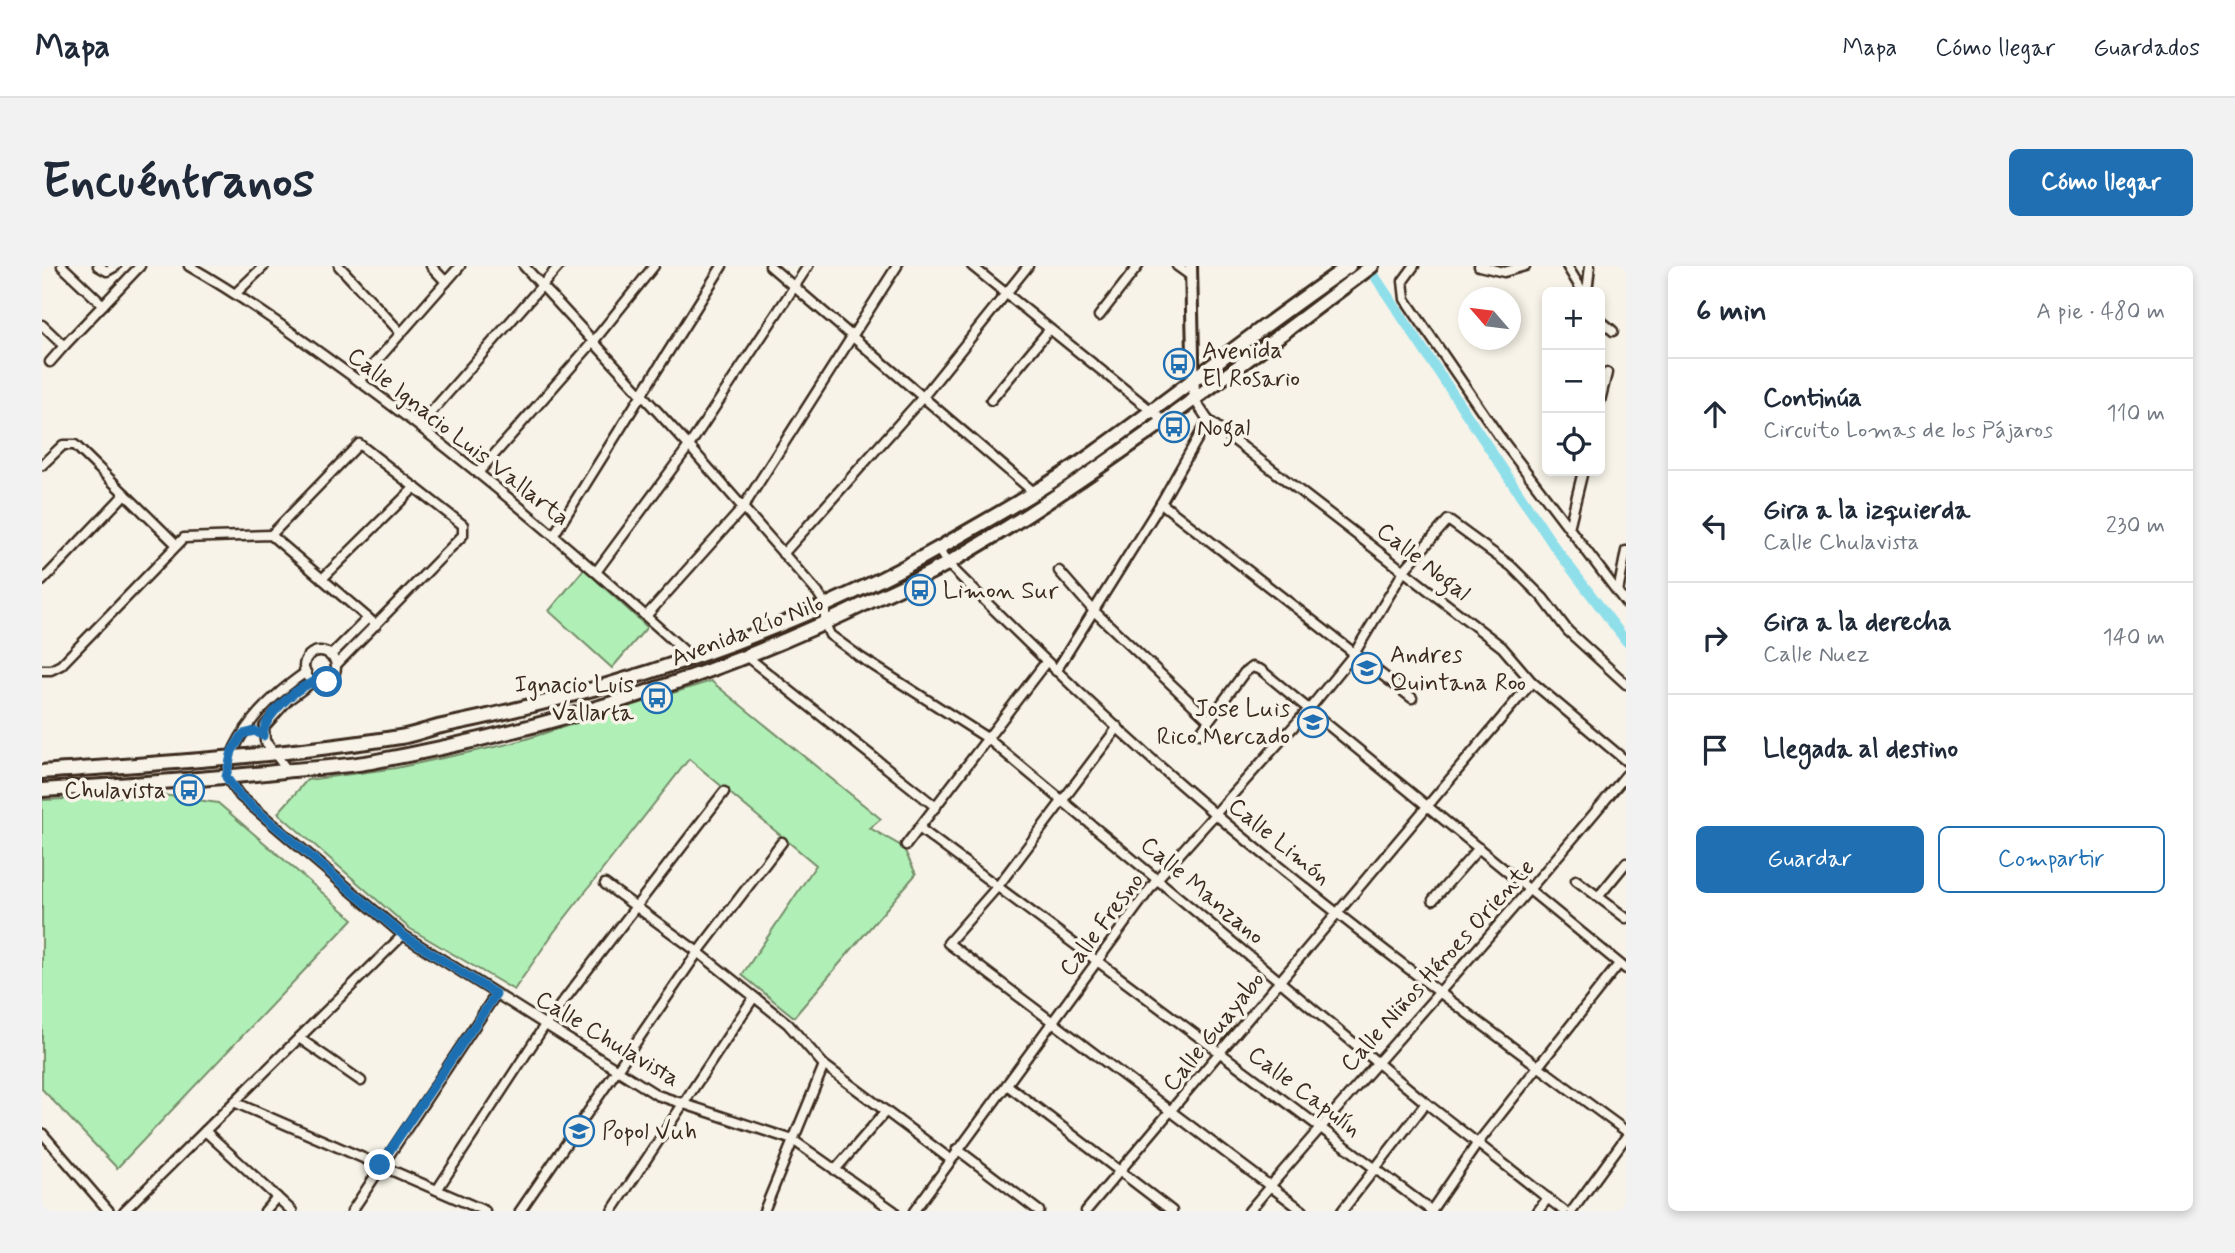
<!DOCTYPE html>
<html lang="es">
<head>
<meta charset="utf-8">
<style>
	body { margin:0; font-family:Mynerve,sans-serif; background:#f2f2f3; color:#1f2937 }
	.controls { position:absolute; right:21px; top:21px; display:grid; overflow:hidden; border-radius:10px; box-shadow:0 4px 10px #0003 }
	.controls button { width:63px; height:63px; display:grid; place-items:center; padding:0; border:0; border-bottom:2px solid #e0e1e3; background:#fff; color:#1f2937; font:35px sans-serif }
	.compass { position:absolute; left:1416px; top:21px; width:63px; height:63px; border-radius:50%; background:#fff; box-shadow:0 4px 10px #0003; rotate:298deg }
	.stop { position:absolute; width:21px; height:21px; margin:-16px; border:5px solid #1f6fb2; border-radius:50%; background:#fff }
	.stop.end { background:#1f6fb2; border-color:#fff; box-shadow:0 2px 7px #0008 }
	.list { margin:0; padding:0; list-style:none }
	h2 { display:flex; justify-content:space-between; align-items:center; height:91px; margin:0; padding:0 28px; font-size:30px }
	h2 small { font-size:23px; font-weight:400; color:#747a83 }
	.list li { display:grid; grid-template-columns:46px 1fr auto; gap:21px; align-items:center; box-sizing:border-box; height:112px; padding:0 28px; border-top:2px solid #e0e1e3 }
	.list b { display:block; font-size:26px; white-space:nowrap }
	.list p { margin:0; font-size:23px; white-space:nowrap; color:#747a83 }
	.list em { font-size:23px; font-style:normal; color:#747a83 }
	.actions { display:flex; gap:14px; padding:21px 28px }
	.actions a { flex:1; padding:16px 0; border:2px solid #1f6fb2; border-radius:10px; text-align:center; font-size:24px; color:#1f6fb2 }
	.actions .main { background:#1f6fb2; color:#fff }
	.icon { flex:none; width:38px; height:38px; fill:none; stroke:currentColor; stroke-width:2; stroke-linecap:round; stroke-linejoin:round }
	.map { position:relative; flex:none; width:1584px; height:945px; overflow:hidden; border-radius:10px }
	header { display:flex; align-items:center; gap:42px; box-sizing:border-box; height:98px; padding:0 35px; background:#fff; border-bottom:2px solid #e0e1e3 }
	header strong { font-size:33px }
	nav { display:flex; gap:38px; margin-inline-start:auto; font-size:24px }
	.intro { display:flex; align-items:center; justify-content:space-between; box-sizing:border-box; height:168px; padding:0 42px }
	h1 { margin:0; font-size:49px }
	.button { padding:18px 32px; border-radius:10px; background:#1f6fb2; color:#fff; font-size:24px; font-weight:700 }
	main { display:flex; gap:42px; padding:0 42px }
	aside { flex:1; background:#fff; border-radius:10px; box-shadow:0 4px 10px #0003 }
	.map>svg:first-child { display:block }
	.green { fill:#b0f0b7; stroke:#768d6a; stroke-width:2 }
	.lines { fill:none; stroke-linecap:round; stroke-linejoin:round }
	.canal { stroke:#8fdfeb; stroke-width:10 }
	.minor-casing { stroke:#3b2a1e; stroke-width:13 }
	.tertiary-casing { stroke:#3b2a1e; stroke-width:16 }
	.secondary-casing { stroke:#3b2a1e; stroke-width:18 }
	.minor { stroke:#f7f3e8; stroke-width:8 }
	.tertiary { stroke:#f7f3e8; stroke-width:10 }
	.secondary { stroke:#f7f3e8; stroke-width:12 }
	.route { stroke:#1f6fb2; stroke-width:9 }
	.labels { text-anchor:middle; stroke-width:7; stroke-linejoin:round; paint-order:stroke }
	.poi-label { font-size:24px; fill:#3b2a1e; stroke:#f7f3e8; text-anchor:start }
	.street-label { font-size:24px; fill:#3b2a1e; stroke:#f7f3e8 }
</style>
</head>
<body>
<header>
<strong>Mapa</strong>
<nav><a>Mapa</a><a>Cómo llegar</a><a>Guardados</a></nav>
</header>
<div class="intro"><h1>Encuéntranos</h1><a class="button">Cómo llegar</a></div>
<main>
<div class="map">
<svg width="1584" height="945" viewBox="0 0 1584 945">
	<rect width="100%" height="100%" fill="#f7f3e8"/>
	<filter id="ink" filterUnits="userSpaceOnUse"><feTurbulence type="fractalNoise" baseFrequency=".0143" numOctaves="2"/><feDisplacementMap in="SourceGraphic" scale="14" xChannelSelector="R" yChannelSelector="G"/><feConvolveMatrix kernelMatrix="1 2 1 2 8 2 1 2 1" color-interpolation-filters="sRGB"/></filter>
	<g filter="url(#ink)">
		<g class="green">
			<path d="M542 303 605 361 570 402 507 345Z"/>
			<path d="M669 415 839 553 828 562 861 581 874 608 752 751 700 709 774 599 647 493 512 666 472 724 367 662 236 547 265 514 354 502 471 477Z"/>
			<path d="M121 529 176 537 311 653 75 902 0 823V534Z"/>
		</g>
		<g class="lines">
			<path class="canal" d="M1334 12 1512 280 1584 375"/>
			<g class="minor-casing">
				<g id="minor">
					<path d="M20 0 61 39"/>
					<path d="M56 0 65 5 74 0"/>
					<path d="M147 0C198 29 245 63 292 97 418 187 535 287 649 391"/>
					<path d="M297 0 359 67"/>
					<path d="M389 0 404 16"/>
					<path d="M482 0 647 180 776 327 783 338V358L788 369 818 391 945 472 1384 837 1522 945"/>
					<path d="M728 0 994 228"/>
					<path d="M930 0 1122 155"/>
					<path d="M1135 0 1149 10"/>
					<path d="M1372 0 1361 15 1363 33 1457 170 1584 337"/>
					<path d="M1437 0 1462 6 1483 0"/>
					<path d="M1525 0 1541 26"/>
					<path d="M1545 26 1548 0"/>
					<path d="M194 27 222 0"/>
					<path d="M1057 50 1096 0"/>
					<path d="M1558 54 1571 65"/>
					<path d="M0 59 22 80 8 96"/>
					<path d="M22 80 98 0"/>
					<path d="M317 115 418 0"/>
					<path d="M1152 133 1166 154 1460 381 1490 416 1584 495"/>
					<path d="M949 134 1007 64"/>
					<path d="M1558 135 1565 107"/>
					<path d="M377 160 517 0"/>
					<path d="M0 199 21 179H33L135 279"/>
					<path d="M436 207 551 76 612 0"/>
					<path d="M1119 237 1370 432"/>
					<path d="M1527 262 1541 205"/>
					<path d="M513 267 680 0"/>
					<path d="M229 269 317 178 421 259V269L294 399"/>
					<path d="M896 283 906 298C992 384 1079 469 1173 548 1305 659 1445 763 1584 865"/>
					<path d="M741 288 881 131 986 0"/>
					<path d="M1017 305 1052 345 1166 453"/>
					<path d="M554 306 647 180 766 0"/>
					<path d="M280 313 373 221"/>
					<path d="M0 315 83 228"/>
					<path d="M1576 326 1584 285"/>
					<path d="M604 350 700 243 855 0"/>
					<circle cx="278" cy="401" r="16"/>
					<path d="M288 390 326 352"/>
					<path d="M704 390 894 541"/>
					<path d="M0 404H9L19 399 142 272 229 269 334 359"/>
					<path d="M1014 405 1119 237 1166 154"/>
					<path d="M264 406C228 431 190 467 184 511L198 530 361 669 615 829 751 874 852 945"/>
					<path d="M1076 461 956 620 906 677 1261 945"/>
					<path d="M1157 468 1202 407 1210 401 1219 404 1584 703"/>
					<path d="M246 505 223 475 222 461 246 434 272 415"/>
					<path d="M877 562 1390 945"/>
					<path d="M864 579 1004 396"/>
					<path d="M1534 614 1584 652"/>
					<path d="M563 618 656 686 746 758 782 799 908 893"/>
					<path d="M1556 631 1584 597"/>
					<path d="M1391 634 1437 582"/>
					<path d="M257 772 319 815"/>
					<path d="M965 819 1130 945"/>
					<path d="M192 836 443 945"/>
					<path d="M163 865 250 945"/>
					<path d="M0 867 67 945"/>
					<path d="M915 883 997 945"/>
					<path d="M793 904 844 845"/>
					<path d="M395 924 503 759 682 526"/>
					<path d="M82 945 361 669"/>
					<path d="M223 945 235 931"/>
					<path d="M310 945 454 728"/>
					<path d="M478 945 656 686 740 576"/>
					<path d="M570 945 712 731"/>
					<path d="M722 945 782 799"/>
					<path d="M872 945 1116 612 1268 442 1312 388 1363 303 1406 254 1469 300 1501 332 1526 365 1584 418"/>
					<path d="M1044 945 1490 416"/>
					<path d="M1207 945C1331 798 1462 658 1584 509"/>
					<path d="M1300 945 1384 837"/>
					<path d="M1389 945 1435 878 1577 698"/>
					<path d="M1496 945 1506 932"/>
					<path d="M1530 945 1584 871"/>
				</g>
			</g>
			<g class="tertiary-casing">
				<path id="tertiary" d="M1149 0 1152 133"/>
			</g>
			<g class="secondary-casing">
				<g id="secondary">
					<path d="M0 506C120 497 239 490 358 471 372 469 386 463 400 460 567 426 750 366 899 281 950 251 1004 222 1052 187 1138 126 1220 59 1307 0"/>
					<path d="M0 524C81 519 161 514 242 505 270 502 300 501 329 496 502 464 673 412 831 334 857 322 884 310 910 295 1058 209 1192 103 1330 0"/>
				</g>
			</g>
			<use href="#minor" class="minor"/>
			<use href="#tertiary" class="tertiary"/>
			<use href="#secondary" class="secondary"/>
		</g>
	</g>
	<g class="lines" filter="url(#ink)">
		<path class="route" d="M285 416C280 417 273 415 269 417 252 424 221 451 221 470L213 465 201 468 190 485 184 511 198 530 361 669 454 728 338 899"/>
	</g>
	<defs>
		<g id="bus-ring" transform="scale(1.575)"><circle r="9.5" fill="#f7f3e8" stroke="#1f6fb2" stroke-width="1.5"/><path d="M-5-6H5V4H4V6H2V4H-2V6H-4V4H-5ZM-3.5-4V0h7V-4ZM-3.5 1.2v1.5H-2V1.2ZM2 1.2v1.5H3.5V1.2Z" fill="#1f6fb2"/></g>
		<g id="school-ring" transform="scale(1.575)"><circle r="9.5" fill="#f7f3e8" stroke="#1f6fb2" stroke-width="1.5"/><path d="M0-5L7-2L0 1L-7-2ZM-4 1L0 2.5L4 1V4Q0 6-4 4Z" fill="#1f6fb2"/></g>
	</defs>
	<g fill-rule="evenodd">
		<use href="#bus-ring" x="1137" y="98"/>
		<use href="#bus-ring" x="1132" y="161"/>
		<use href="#bus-ring" x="878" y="324"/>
		<use href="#school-ring" x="1325" y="402"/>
		<use href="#bus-ring" x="615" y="432"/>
		<use href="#school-ring" x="1271" y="456"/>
		<use href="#bus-ring" x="147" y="524"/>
		<use href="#school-ring" x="537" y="865"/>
	</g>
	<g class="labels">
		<g class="poi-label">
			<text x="1160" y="92">Avenida<tspan x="1160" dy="28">El Rosario</tspan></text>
			<text x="1155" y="169">Nogal</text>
			<text x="901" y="332">Limon Sur</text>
			<text x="1348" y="396">Andres<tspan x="1348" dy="28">Quintana Roo</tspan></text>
			<text x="592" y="426" text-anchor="end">Ignacio Luis<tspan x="592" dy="28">Vallarta</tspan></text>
			<text x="1248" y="450" text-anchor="end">Jose Luis<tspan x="1248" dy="28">Rico Mercado</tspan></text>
			<text x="124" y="532" text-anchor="end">Chulavista</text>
			<text x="560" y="873">Popol Vuh</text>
		</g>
		<g class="street-label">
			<text transform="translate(417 170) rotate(38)" y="8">Calle Ignacio Luis Vallarta</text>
			<text transform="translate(1382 295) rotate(38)" y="8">Calle Nogal</text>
			<text transform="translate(705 364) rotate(-21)" y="8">Avenida Río Nilo</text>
			<text transform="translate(1238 575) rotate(39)" y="8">Calle Limón</text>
			<text transform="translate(1161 624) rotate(40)" y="8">Calle Manzano</text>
			<text transform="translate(1059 658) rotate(-53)" y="8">Calle Fresno</text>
			<text transform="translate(1395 699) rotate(-48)" y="8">Calle Niños Héroes Oriente</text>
			<text transform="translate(1171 765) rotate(-51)" y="8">Calle Guayabo</text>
			<text transform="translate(566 772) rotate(31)" y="8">Calle Chulavista</text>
			<text transform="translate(1263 825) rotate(37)" y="8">Calle Capulín</text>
		</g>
	</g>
</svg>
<div class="controls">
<button>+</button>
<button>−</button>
<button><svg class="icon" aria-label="locate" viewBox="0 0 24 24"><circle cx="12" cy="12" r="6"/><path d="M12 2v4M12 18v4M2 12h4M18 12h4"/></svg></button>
</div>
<svg class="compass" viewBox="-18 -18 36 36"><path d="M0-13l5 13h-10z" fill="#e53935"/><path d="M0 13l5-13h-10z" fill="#747a83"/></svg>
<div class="stop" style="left:285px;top:416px"></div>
<div class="stop end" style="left:338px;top:899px"></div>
</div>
<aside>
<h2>6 min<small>A pie · 480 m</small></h2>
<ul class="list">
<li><svg class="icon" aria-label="ahead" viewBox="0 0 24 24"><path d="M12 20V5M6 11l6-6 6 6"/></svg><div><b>Continúa</b><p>Circuito Lomas de los Pájaros</p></div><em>110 m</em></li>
<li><svg class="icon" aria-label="left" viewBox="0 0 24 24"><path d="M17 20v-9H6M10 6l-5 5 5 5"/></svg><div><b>Gira a la izquierda</b><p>Calle Chulavista</p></div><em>230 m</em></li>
<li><svg class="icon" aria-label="right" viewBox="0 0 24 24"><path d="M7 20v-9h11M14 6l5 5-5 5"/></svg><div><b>Gira a la derecha</b><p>Calle Nuez</p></div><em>140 m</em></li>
<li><svg class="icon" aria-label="arrive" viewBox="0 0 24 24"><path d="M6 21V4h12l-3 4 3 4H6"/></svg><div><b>Llegada al destino</b></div></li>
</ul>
<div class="actions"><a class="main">Guardar</a><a>Compartir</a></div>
</aside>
</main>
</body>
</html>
